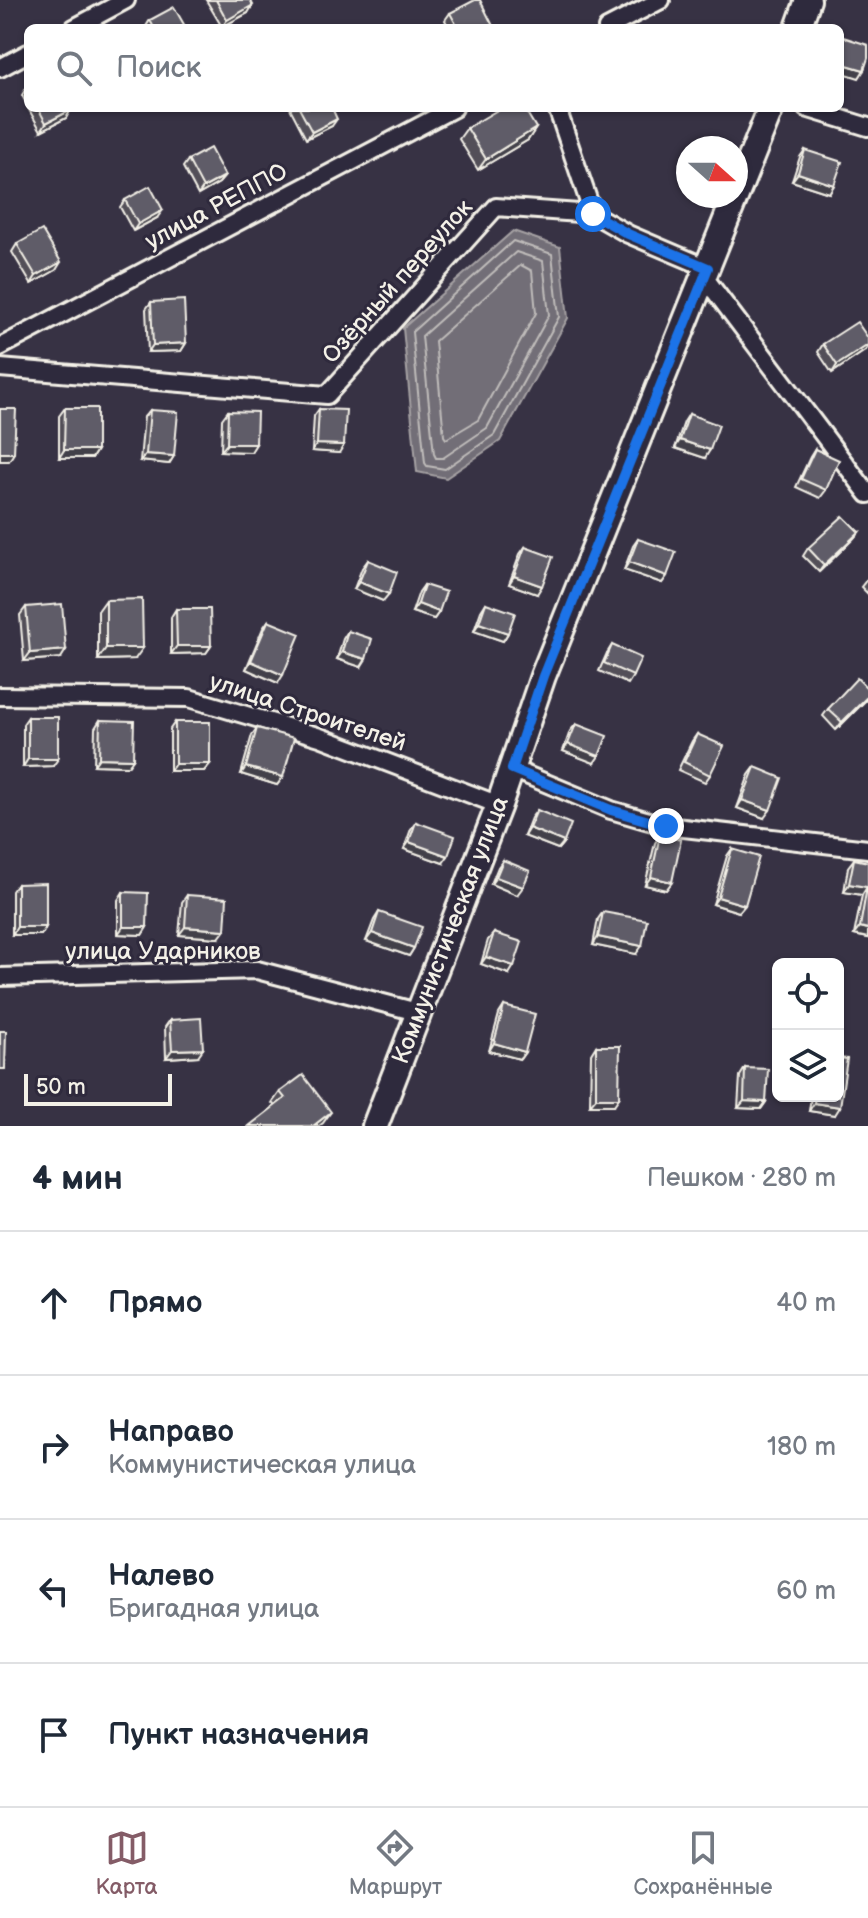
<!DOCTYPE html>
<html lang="ru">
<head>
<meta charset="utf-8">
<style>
	body { margin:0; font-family:"Balsamiq Sans",sans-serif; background:#f2f2f3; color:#1f2937 }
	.controls { position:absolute; right:24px; bottom:24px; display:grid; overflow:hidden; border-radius:12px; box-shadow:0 2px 6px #0004 }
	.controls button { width:72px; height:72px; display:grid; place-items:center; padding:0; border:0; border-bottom:2px solid #e0e1e3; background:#fff; color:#1f2937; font:40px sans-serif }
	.compass { position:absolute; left:676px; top:136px; width:72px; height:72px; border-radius:50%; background:#fff; box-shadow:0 2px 6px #0004; rotate:111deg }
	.scale { position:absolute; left:24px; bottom:20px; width:148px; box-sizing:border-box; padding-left:8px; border:4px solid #f4f1e8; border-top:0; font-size:22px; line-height:28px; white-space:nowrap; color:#f4f1e8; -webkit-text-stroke:6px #2f2a3d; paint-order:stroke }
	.stop { position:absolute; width:24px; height:24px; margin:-18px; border:6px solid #1a73e8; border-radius:50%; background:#fff }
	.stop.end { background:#1a73e8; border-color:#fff; box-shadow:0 2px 8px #0008 }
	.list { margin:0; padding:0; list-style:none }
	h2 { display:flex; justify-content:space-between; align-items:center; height:104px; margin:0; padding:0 32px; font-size:34px }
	h2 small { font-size:26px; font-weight:400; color:#747a83 }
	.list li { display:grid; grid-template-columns:52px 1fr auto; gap:24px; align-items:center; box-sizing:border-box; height:144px; padding:0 32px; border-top:2px solid #e0e1e3 }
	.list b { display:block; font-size:30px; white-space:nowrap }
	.list p { margin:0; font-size:26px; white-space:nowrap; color:#747a83 }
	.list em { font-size:26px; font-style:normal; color:#747a83 }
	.icon { flex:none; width:44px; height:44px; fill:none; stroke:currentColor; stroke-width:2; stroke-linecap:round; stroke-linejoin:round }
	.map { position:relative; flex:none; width:868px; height:1126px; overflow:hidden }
	.search { position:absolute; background:#fff; box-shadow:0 2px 6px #0004; left:24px; right:24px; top:24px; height:88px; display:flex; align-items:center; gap:20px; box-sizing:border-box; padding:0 28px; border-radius:12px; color:#747a83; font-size:30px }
	.sheet { height:680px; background:#fff }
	nav { display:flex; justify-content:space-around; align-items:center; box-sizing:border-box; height:112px; border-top:2px solid #e0e1e3; background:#fff; font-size:22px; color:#747a83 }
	nav a { display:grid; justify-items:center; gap:4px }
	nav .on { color:#845c67 }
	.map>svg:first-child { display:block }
	.water { fill:#726e77; stroke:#a6a2a4; stroke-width:2 }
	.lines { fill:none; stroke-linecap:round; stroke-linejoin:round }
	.shore { stroke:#c0bdbb; stroke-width:2 }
	.street-casing { stroke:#f4f1e8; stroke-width:22 }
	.secondary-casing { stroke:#f4f1e8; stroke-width:30 }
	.street { stroke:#2f2a3d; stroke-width:16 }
	.secondary { stroke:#2f2a3d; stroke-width:24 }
	.wall { fill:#524f59; stroke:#f4f1e8; stroke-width:2 }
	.shaded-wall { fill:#424048; stroke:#f4f1e8; stroke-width:2 }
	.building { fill:#5f5c67; stroke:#f4f1e8; stroke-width:2 }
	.route { stroke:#1a73e8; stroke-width:10 }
	.labels { text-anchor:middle; stroke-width:6; stroke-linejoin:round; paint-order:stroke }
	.street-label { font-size:24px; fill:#f4f1e8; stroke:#2f2a3d }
</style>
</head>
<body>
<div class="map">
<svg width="868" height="1126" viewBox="0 0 868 1126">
	<rect width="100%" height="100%" fill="#373244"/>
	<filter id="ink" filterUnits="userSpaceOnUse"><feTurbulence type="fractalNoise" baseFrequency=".0125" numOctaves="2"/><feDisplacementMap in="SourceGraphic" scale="16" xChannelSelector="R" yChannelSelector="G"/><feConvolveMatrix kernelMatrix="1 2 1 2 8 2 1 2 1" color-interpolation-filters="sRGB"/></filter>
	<g filter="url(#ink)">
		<path class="water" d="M513 231 560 247 568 318 500 441 446 478 417 472 403 328Z"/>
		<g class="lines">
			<g class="shore">
				<path d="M513 241 552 254 559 317 494 435 445 469 427 466 425 463 412 332Z"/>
				<path d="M516 252 543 261 549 315 487 428 443 458H436L434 454 422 336Z"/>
				<path d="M521 265 532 271 536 313 478 420 446 439 444 436 435 341Z"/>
			</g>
			<g class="street-casing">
				<g id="street">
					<path d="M74 28 126 0"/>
					<path d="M607 28 661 0"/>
					<path d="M0 68 28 53"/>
					<path d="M557 108 593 214 628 234 708 268"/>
					<path d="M806 108 868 127"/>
					<path d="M705 278 868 494"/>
					<path d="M0 347 454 108"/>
					<path d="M0 368 327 395 496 207 593 214"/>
					<path d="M0 696 189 698 320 737 499 805"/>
					<path d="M512 769 611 810 666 826 868 849"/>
					<path d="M0 977 257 970 417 1012"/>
				</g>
			</g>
			<g class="secondary-casing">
				<g id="secondary">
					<path d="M798 28 808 0"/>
					<path d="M375 1126 499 805 543 676 771 108"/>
				</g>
			</g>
			<use href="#street" class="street"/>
			<use href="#secondary" class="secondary"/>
		</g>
		<g class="wall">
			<path d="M206 0H250L248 13 222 27Z"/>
			<path d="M450 13 494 28H449L445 20Z"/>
			<path d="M150 20 186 28H145Z"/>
			<path d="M27 87H28V107L22 95Z"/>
			<path d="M28 108H70L66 118 41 131Z"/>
			<path d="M290 108H332V126L306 139Z"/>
			<path d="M467 128H536L528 140 478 170 459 139Z"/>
			<path d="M805 150 834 185 829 193 792 181 800 157Z"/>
			<path d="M188 160 225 176 219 183 198 195 183 167Z"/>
			<path d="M125 200 157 218 133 231 120 207Z"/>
			<path d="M17 244 56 270 31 284 12 252Z"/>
			<path d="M151 302 186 343 181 351 148 352 146 309Z"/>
			<path d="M868 338V347L866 350 832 373 818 352 823 344Z"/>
			<path d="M65 408 97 450 92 458H59V416Z"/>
			<path d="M319 409 339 453 312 451 314 416Z"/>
			<path d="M150 410 174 456 169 464 140 461 144 417Z"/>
			<path d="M228 411 251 452 221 451 222 419Z"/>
			<path d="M689 414 705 458 675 448 684 422Z"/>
			<path d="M815 449 826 490 820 498 796 487 810 457Z"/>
			<path d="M859 532 853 539 819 572 803 556 808 548Z"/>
			<path d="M638 539 667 576 662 583 624 570 633 546Z"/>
			<path d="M525 547 537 594 509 584 520 554Z"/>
			<path d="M368 560 383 601 354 589 362 568Z"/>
			<path d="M868 578V594L861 587Z"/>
			<path d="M424 585 439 612 434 619 412 612 419 592Z"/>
			<path d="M106 600 135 659 98 660V611Z"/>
			<path d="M486 603 508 633 503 641 474 631 481 611Z"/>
			<path d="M26 607 61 658 24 661 20 615Z"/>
			<path d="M176 609 211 646 206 653 171 654V617Z"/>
			<path d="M268 621 278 683 246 669 263 628Z"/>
			<path d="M348 631 361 667 337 659 343 639Z"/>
			<path d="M612 645 633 676 628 684 599 671 607 653Z"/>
			<path d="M868 689V697L866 700 836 730 823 716 828 709Z"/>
			<path d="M28 717 53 766 23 767V724Z"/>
			<path d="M100 720 128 766 94 765 95 728Z"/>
			<path d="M175 722 210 764 204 771H170V729Z"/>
			<path d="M576 724 594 763 563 751 570 731Z"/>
			<path d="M257 728 283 777 277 785 241 774 252 735Z"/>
			<path d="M697 734 710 775 705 782 678 770 692 741Z"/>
			<path d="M755 767 764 818 737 808 749 775Z"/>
			<path d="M537 810 564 842 558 849 524 836 531 818Z"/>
			<path d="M416 822 443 863 404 849 411 829Z"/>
			<path d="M660 835 672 882 666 890 645 885 655 843Z"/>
			<path d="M732 849 745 905 739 912 713 904 727 856Z"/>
			<path d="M854 859 868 862V938L854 935 862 895 844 892 848 867Z"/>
			<path d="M503 860 517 895 491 884 498 867Z"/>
			<path d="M17 884 46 927 41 935H12V891Z"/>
			<path d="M123 892 147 927 142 935 118 934V900Z"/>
			<path d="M187 895 219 938 179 935 182 902Z"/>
			<path d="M379 912 414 948 409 956 366 941 374 920Z"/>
			<path d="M603 912 636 954 593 945 598 919Z"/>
			<path d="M494 933 509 974 481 964 488 940Z"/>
			<path d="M504 1006 525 1052 520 1059 489 1051 499 1014Z"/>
			<path d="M170 1020 198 1056 166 1058 165 1027Z"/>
			<path d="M596 1046 614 1105H590L591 1054Z"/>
			<path d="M745 1068 766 1102 761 1109 738 1108 740 1076Z"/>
			<path d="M280 1092 323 1123 275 1106 272 1103Z"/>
			<path d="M811 1096H838L835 1115 809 1111Z"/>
		</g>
		<g class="shaded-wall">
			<path d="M253 5 248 13 222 27 227 20Z"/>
			<path d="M840 63 864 70 859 78 840 72Z"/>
			<path d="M71 110 66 118 41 131 46 123Z"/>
			<path d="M337 119 332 126 306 139 312 132Z"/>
			<path d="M536 128 528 140 478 170 486 159Z"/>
			<path d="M798 173 834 185 829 193 792 181Z"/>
			<path d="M225 176 219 183 198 195 203 188Z"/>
			<path d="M163 210 157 218 133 231 138 224Z"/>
			<path d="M61 262 56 270 31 284 36 276Z"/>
			<path d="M186 343 181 351 148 352 153 345Z"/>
			<path d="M868 345 866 350 832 373 837 365Z"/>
			<path d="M680 440 710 450 705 458 675 448Z"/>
			<path d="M227 444H256L251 452 221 451Z"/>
			<path d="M317 444 344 445 339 453 312 451Z"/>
			<path d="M64 450H97L92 458H59Z"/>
			<path d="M0 453H14L9 461H0Z"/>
			<path d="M146 454 174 456 169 464 140 461Z"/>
			<path d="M859 532 853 539 819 572 824 565Z"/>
			<path d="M629 562 667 576 662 583 624 570Z"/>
			<path d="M514 576 542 586 537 594 509 584Z"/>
			<path d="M359 582 389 594 383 601 354 589Z"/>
			<path d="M418 604 439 612 434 619 412 612Z"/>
			<path d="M479 623 508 633 503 641 474 631Z"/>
			<path d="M177 646H211L206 653 171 654Z"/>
			<path d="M106 648H143L135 659 98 660Z"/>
			<path d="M66 650 61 658 24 661 30 653Z"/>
			<path d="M342 652 366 659 361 667 337 659Z"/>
			<path d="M251 661 283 675 278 683 246 669Z"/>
			<path d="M868 696 866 700 836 730 842 722Z"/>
			<path d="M568 744 599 756 594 763 563 751Z"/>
			<path d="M99 758 133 759 128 766 94 765Z"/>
			<path d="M28 759H58L53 766 23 767Z"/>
			<path d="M175 764H210L204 771H170Z"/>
			<path d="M246 767 283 777 277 785 241 774Z"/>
			<path d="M742 800 770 810 764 818 737 808Z"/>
			<path d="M529 828 564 842 558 849 524 836Z"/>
			<path d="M409 842 448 856 443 863 404 849Z"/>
			<path d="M496 877 523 887 517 895 491 884Z"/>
			<path d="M651 877 672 882 666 890 645 885Z"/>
			<path d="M849 884 867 887 862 895 844 892Z"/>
			<path d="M718 897 745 905 739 912 713 904Z"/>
			<path d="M17 927H46L41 935H12Z"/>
			<path d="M123 927H147L142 935 118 934Z"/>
			<path d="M185 927 225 930 219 938 179 935Z"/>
			<path d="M860 927 868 929V938L854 935Z"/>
			<path d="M372 933 414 948 409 956 366 941Z"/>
			<path d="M598 937 642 946 636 954 593 945Z"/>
			<path d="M486 957 514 966 509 974 481 964Z"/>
			<path d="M494 1043 525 1052 520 1059 489 1051Z"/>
			<path d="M203 1049 198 1056 166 1058 172 1050Z"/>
			<path d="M596 1098H619L614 1105H590Z"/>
			<path d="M744 1101 766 1102 761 1109 738 1108Z"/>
			<path d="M814 1103 840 1107 835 1115 809 1111Z"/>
			<path d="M331 1112 323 1123 319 1126H313Z"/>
		</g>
		<g class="building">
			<path d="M216 0H250L253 5 227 20Z"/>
			<path d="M475 0H480L494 28H458L450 13Z"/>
			<path d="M174 7 186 28H154L150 20Z"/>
			<path d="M840 36 868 45V58L864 70 840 63Z"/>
			<path d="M38 108H70L71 110 46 123Z"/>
			<path d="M299 108H332L337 119 312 132Z"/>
			<path d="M501 108H524L536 128 486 159 467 128Z"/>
			<path d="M210 148 225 176 203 188 188 160Z"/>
			<path d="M805 150 842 162 834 185 798 173Z"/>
			<path d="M150 186 163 210 138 224 125 200Z"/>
			<path d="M42 230 61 262 36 276 17 244Z"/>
			<path d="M184 300 186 343 153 345 151 302Z"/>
			<path d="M857 322 868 338V345L837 365 823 344Z"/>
			<path d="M65 408H97V450H64Z"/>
			<path d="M0 409H16L14 453H0Z"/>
			<path d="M319 409 346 410 344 445 317 444Z"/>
			<path d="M150 410 178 412 174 456 146 454Z"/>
			<path d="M228 411 257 412 256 444H227Z"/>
			<path d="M689 414 719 425 710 450 680 440Z"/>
			<path d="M815 449 839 460 826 490 801 479Z"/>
			<path d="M843 516 859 532 824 565 808 548Z"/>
			<path d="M638 539 676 552 667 576 629 562Z"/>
			<path d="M525 547 553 557 542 586 514 576Z"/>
			<path d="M368 560 397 572 389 594 359 582Z"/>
			<path d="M424 585 446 592 439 612 418 604Z"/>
			<path d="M142 599 143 648H106V600Z"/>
			<path d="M486 603 515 613 508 633 479 623Z"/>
			<path d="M62 604 66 650 30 653 26 607Z"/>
			<path d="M176 609H210L211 646H177Z"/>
			<path d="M268 621 300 634 283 675 251 661Z"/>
			<path d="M348 631 372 639 366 659 342 652Z"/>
			<path d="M612 645 641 658 633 676 604 663Z"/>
			<path d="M857 678 868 689V696L842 722 828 709Z"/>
			<rect x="28" y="717" width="30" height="42"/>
			<path d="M100 720 134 721 133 759 99 758Z"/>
			<rect x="175" y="722" width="35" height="42"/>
			<path d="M576 724 607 736 599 756 568 744Z"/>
			<path d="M257 728 294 738 283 777 246 767Z"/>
			<path d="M697 734 724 746 710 775 684 762Z"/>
			<path d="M755 767 782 778 770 810 742 800Z"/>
			<path d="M537 810 571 824 564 842 529 828Z"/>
			<path d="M416 822 455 836 448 856 409 842Z"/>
			<path d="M660 835 681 840 672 882 651 877Z"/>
			<path d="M732 849 759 857 745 905 718 897Z"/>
			<path d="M854 859 868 862V929L860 927 867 887 849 884Z"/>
			<path d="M503 860 530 871 523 887 496 877Z"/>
			<path d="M46 883V927H17V884Z"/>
			<path d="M123 892 148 893 147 927H123Z"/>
			<path d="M187 895 227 898 225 930 185 927Z"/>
			<path d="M379 912 422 927 414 948 372 933Z"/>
			<path d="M603 912 647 920 642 946 598 937Z"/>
			<path d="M494 933 522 942 514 966 486 957Z"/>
			<path d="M504 1006 535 1014 525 1052 494 1043Z"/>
			<path d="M201 1018 203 1049 172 1050 170 1020Z"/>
			<path d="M0 1031H6L5 1069H0Z"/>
			<path d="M596 1046H620L619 1098H596Z"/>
			<path d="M838 1058 847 1059 840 1107 814 1103 815 1096H838Z"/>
			<path d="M745 1068 768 1069 766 1102 744 1101Z"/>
			<path d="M303 1075 331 1112 313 1126H249L285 1098 280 1092Z"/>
		</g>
	</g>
	<g class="lines" filter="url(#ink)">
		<path class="route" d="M593 214 628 234 708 268 543 676 512 769 611 810 666 826"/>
	</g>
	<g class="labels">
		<g class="street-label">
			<text transform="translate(216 206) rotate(-28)" y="8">улица РЕППО</text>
			<text transform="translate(397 281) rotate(-48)" y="8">Озёрный переулок</text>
			<text transform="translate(308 712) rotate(18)" y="8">улица Строителей</text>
			<text transform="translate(450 930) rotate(-69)" y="8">Коммунистическая улица</text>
			<text x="163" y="959">улица Ударников</text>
		</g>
	</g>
</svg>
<div class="controls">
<button><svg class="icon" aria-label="locate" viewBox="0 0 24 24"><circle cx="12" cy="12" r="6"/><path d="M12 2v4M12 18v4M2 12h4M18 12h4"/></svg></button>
<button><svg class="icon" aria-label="layers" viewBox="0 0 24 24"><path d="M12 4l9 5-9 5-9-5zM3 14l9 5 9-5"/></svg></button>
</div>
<svg class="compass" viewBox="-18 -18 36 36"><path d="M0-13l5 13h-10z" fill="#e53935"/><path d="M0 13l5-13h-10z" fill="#747a83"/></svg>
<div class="scale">50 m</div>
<div class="stop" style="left:593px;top:214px"></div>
<div class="stop end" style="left:666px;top:826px"></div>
<div class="search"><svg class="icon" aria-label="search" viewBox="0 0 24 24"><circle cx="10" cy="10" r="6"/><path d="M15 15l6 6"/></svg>Поиск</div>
</div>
<section class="sheet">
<h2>4 мин<small>Пешком · 280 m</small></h2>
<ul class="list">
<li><svg class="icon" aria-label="ahead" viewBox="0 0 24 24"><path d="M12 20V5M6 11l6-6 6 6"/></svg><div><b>Прямо</b></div><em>40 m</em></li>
<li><svg class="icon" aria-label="right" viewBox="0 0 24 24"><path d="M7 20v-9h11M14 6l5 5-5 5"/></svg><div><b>Направо</b><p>Коммунистическая улица</p></div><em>180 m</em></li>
<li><svg class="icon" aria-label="left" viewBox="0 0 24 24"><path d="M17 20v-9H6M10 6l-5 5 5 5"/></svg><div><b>Налево</b><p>Бригадная улица</p></div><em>60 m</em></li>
<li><svg class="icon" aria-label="arrive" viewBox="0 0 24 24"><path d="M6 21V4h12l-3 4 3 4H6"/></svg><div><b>Пункт назначения</b></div></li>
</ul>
</section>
<nav>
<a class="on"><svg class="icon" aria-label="map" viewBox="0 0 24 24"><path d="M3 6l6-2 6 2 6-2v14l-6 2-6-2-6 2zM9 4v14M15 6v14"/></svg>Карта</a>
<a><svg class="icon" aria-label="directions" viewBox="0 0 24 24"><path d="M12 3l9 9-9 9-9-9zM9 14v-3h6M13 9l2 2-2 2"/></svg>Маршрут</a>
<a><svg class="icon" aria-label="saved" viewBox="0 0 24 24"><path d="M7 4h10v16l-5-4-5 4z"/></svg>Сохранённые</a>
</nav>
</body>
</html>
